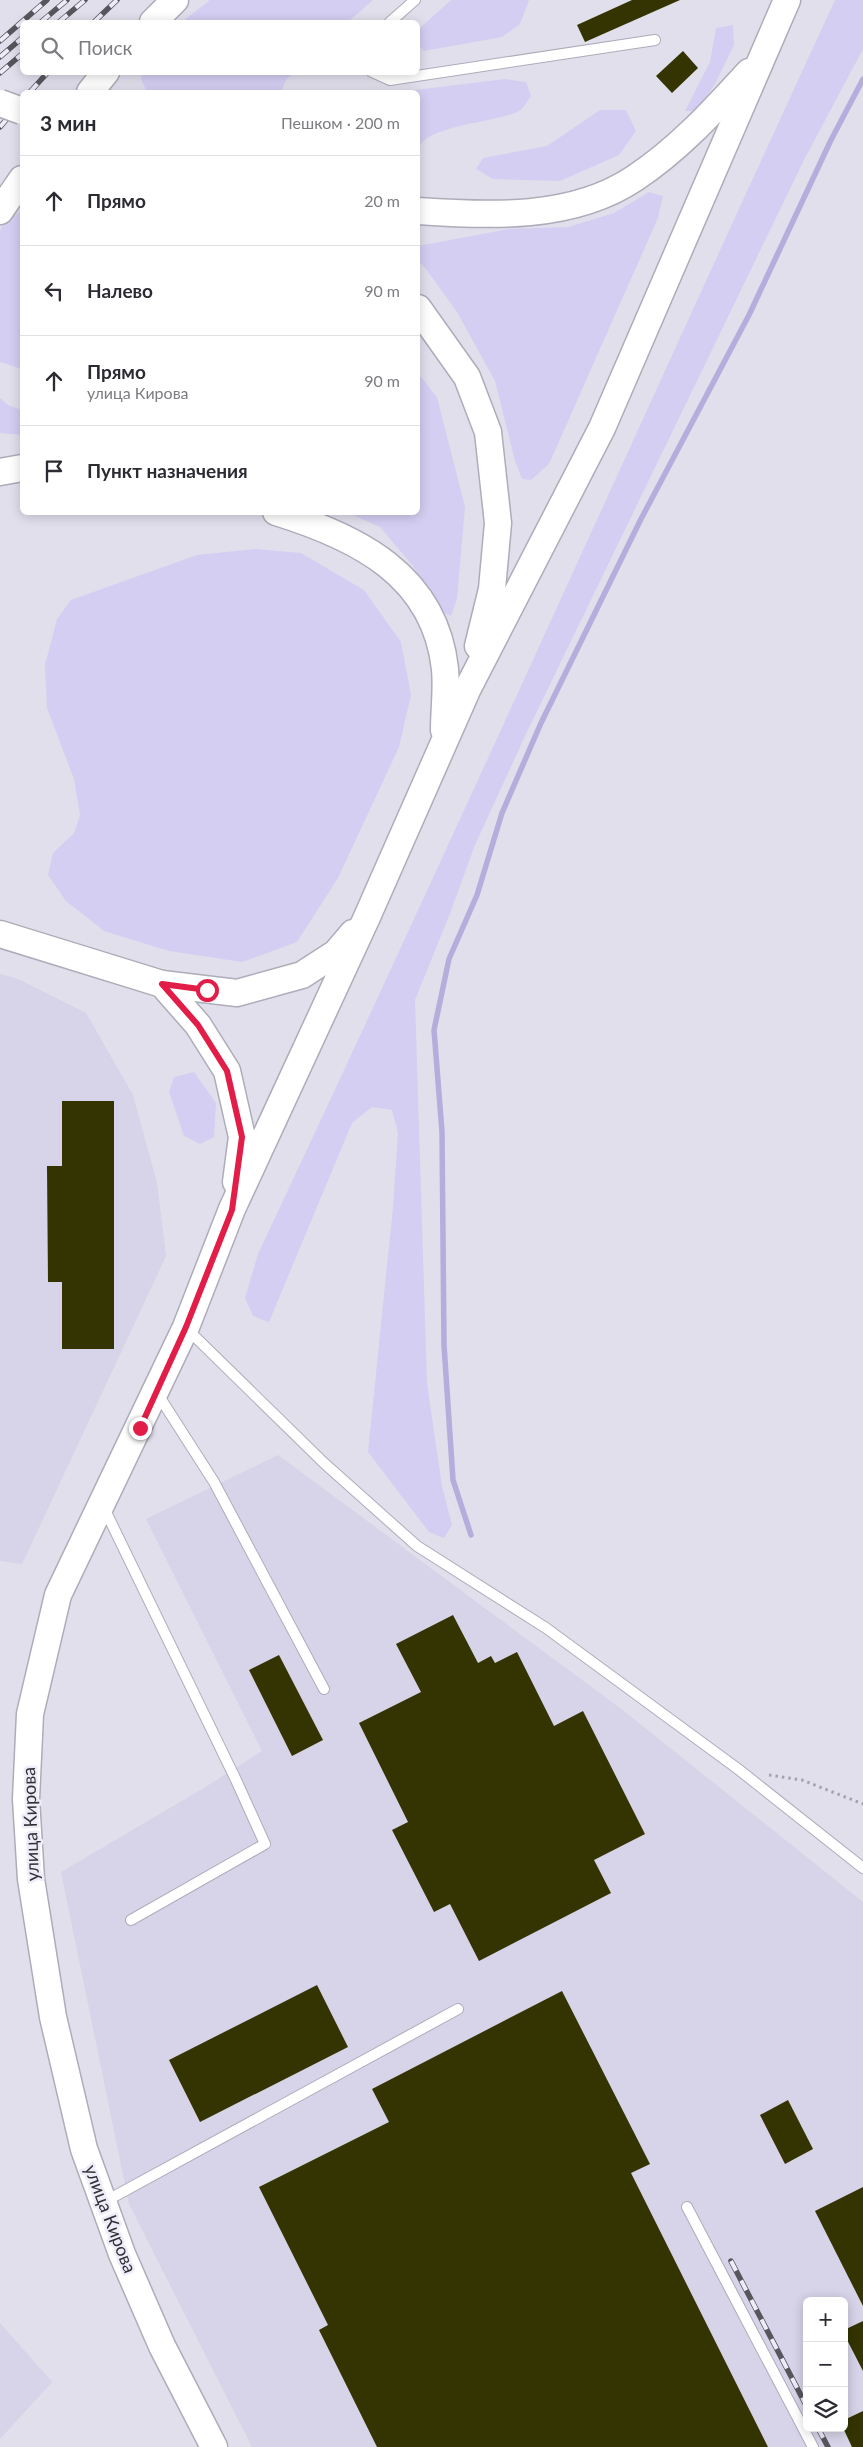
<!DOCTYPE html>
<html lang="ru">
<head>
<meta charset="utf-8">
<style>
	body { margin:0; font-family:Lato,sans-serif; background:#f2f2f3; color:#2b2b33 }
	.controls { position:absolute; right:15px; bottom:15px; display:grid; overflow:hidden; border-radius:8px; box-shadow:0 2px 12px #0003 }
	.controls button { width:45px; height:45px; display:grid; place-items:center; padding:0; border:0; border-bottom:1px solid #e1e1e2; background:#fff; color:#2b2b33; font:25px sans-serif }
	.stop { position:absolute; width:15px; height:15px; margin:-11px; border:4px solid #e11d48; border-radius:50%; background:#fff }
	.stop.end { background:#e11d48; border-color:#fff; box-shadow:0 1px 5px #0008 }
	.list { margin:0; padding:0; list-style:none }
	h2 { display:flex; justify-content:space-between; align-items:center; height:65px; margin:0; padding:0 20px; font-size:21px }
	h2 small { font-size:16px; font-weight:400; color:#7c7c81 }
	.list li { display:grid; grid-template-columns:32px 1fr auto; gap:15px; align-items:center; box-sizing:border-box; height:90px; padding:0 20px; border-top:1px solid #e1e1e2 }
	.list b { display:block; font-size:19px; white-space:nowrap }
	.list p { margin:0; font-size:16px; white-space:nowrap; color:#7c7c81 }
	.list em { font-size:16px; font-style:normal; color:#7c7c81 }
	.icon { flex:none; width:28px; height:28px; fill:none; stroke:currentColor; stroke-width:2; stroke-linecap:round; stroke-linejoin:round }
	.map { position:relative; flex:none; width:863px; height:2447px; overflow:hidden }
	.search { position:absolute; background:#fff; box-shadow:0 2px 12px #0003; left:20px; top:20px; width:400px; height:55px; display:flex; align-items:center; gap:12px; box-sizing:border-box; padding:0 18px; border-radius:8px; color:#7c7c81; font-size:19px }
	.panel { position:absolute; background:#fff; box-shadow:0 2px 12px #0003; left:20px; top:90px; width:400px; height:425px; border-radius:8px }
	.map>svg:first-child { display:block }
	.built { fill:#d7d3e8; fill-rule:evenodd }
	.green { fill:#d4cef2 }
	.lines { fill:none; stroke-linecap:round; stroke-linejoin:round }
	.stream { stroke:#b5addc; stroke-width:5.5 }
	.building { fill:#333401 }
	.service-casing { stroke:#aeacb9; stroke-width:12 }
	.tertiary-casing { stroke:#aeacb9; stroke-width:29 }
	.path { stroke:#a4a3ad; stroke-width:3; stroke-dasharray:2.5 4; stroke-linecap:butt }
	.service { stroke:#fff; stroke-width:10 }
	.tertiary { stroke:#fff; stroke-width:26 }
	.rail-casing { stroke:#57565d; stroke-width:5.5 }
	.rail { stroke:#eeecf9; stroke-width:4; stroke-dasharray:11; stroke-linecap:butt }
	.tertiary-bridge-casing { stroke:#aeacb9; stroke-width:29; stroke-linecap:butt }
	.tertiary-bridge { stroke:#fff; stroke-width:26 }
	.route { stroke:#e11d48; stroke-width:6 }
	.labels { text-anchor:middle; stroke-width:5; stroke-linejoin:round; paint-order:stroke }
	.street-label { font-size:18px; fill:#313035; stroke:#eeecf9 }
</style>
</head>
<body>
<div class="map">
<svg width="863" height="2447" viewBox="0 0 863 2447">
	<rect width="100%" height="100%" fill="#e1dfec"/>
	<g class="built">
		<path d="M0 974 18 979 86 1013 133 1095 157 1183 166 1256 22 1564 0 1561Z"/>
		<path d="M278 1455 620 1708 863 1902V2447H252L129 2204 61 1872 204 1788 262 1751 146 1519ZM807 2301H844V2428H807Z"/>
		<path d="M0 2323 52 2382 0 2439Z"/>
	</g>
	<g class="green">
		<path d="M210 0H373L348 22H182Z"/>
		<path d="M451 0H529L520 24 502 37 424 51 418 45V30Z"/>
		<path d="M835 0H863V49L804 160 526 734 475 845 449 916 415 1000 427 1383 442 1486 452 1525 444 1538 429 1532 368 1452 393 1207 398 1133 392 1110 372 1107 352 1123 269 1322 253 1316 245 1298 258 1254C454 838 642 418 835 0Z"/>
		<path d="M733 25 734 45 716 82 697 111H685L710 62 716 28Z"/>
		<path d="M142 72H294V73L286 80 281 92H147L141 79Z"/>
		<path d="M505 79 526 82 531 96C528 100 524 108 519 111 498 123 423 124 418 151V92H399Z"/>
		<path d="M600 110H626L636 131 619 155 560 181 493 179 476 169 483 158 547 146Z"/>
		<path d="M649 192 663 196 658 218 549 464 531 480 522 479 515 461 495 381 457 312 426 269 418 261V246L509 229 568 227 614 213Z"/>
		<path d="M22 210V369L0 362V231L3 225Z"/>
		<path d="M421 377 437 397 465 507 457 599 451 616 439 611 413 566 380 527 348 513 418 512V379Z"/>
		<path d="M0 398 8 405 22 410V435L0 433Z"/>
		<path d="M256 549 301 553 364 590 401 642 411 695 399 747 338 878 297 942 242 962 169 951 104 931 66 901 48 875 53 853 74 833 80 815 74 779 47 708 45 665 57 619 71 600 197 555Z"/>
		<path d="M194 1072 216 1103 214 1137 200 1144 184 1136 169 1092 174 1077Z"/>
	</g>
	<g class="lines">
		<path class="stream" d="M471 1535 453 1480 444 1345 442 1132 434 1030 449 959 477 895 502 813 541 723 641 519 749 315 831 140 863 79"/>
	</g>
	<g class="building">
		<path d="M632 0H680L585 42 577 25Z"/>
		<path d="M683 51 698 68 672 93 656 76Z"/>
		<path d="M62 1101H114V1349H62V1282H48L47 1166H62Z"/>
		<path d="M453 1615 478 1663 491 1656 495 1663 517 1652 554 1726 583 1711 645 1834 594 1860 611 1893 479 1961 450 1904 434 1912 392 1830 408 1822 359 1723 421 1692 396 1644Z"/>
		<path d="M279 1655 323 1740 292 1756 249 1670Z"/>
		<path d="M317 1985 348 2047 200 2122 169 2060Z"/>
		<path d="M562 1991 650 2164 631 2173 768 2447H377L319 2330 328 2325 259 2187 389 2122 372 2089Z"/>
		<path d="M788 2100 813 2149 785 2164 760 2115Z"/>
		<path d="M863 2187V2306L815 2211Z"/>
		<path d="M863 2321V2371L844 2334V2330Z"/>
		<path d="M863 2411V2447H852L844 2430V2420Z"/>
	</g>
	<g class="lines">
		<g class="service-casing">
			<g id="service">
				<path d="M390 22 415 0"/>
				<path d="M372 72 390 80 655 40"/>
				<path d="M186 1328 324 1463 417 1546 546 1628 738 1769 863 1868"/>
				<path d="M157 1393 214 1482 324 1689"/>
				<path d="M104 1508 236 1780 265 1844 131 1920"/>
				<path d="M104 2202 458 2009"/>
				<path d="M687 2207 813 2447"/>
			</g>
		</g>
		<g class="tertiary-casing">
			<g id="tertiary">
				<path d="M153 22 175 0"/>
				<path d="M90 92 106 72"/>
				<path d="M0 211 22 179"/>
				<path d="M418 211C489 216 573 220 635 178 679 149 714 110 749 72"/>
				<path d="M418 308 467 377 488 432 498 523 492 589 478 646"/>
				<path d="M0 472 22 468"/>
				<path d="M276 512C357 537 435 575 445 669 447 689 444 710 444 730"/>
				<path d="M0 934 162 984 237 993 302 975 336 953 353 933"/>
				<path d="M162 984 198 1025 227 1071 242 1137 236 1182"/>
				<path d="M214 2447 162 2346 122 2254 84 2149 53 2017 31 1879 26 1799 30 1714 58 1595 186 1327 232 1209 367 917 468 688 602 428 787 0"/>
			</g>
		</g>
		<path class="path" d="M769 1775 802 1780 863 1804"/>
		<use href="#service" class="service"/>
		<use href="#tertiary" class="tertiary"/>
		<g class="rail-casing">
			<g id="rail">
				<path d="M41 22 67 0"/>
				<path d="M59 22 85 0"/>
				<path d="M94 22 117 0"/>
				<path d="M0 41 47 0"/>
				<path d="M0 57 22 38"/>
				<path d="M0 73 22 54"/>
				<path d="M30 92 48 72"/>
				<path d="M0 127 22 101"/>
				<path d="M731 2261 807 2407"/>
				<path d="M818 2428 828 2447"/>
			</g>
		</g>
		<use href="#rail" class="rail"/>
		<g class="tertiary-bridge-casing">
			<path id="tertiary-bridge" d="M0 103 22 111"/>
		</g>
		<use href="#tertiary-bridge" class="tertiary-bridge"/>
	</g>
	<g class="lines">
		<path class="route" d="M140 1428 186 1327 232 1210 242 1137 227 1071 198 1025 162 984 207 990"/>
	</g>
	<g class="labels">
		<g class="street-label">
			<text transform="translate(31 1824) rotate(-92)" y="6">улица Кирова</text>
			<text transform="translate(110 2219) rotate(69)" y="6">улица Кирова</text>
		</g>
	</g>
</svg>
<div class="controls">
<button>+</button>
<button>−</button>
<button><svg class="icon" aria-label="layers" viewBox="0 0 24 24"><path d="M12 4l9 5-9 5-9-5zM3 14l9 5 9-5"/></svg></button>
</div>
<div class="stop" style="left:207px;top:990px"></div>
<div class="stop end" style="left:140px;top:1428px"></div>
<div class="search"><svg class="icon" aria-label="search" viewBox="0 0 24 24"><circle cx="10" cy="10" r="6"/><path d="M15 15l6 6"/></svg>Поиск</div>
<section class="panel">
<h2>3 мин<small>Пешком · 200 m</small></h2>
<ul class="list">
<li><svg class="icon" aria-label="ahead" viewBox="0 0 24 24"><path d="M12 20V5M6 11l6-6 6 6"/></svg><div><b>Прямо</b></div><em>20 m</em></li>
<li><svg class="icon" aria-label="left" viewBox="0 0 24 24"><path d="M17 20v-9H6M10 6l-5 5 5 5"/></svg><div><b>Налево</b></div><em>90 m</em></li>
<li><svg class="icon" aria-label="ahead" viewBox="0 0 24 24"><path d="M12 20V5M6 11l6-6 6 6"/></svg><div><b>Прямо</b><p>улица Кирова</p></div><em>90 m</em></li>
<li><svg class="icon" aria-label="arrive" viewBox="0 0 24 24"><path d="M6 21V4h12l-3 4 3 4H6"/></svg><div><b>Пункт назначения</b></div></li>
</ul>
</section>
</div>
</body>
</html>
